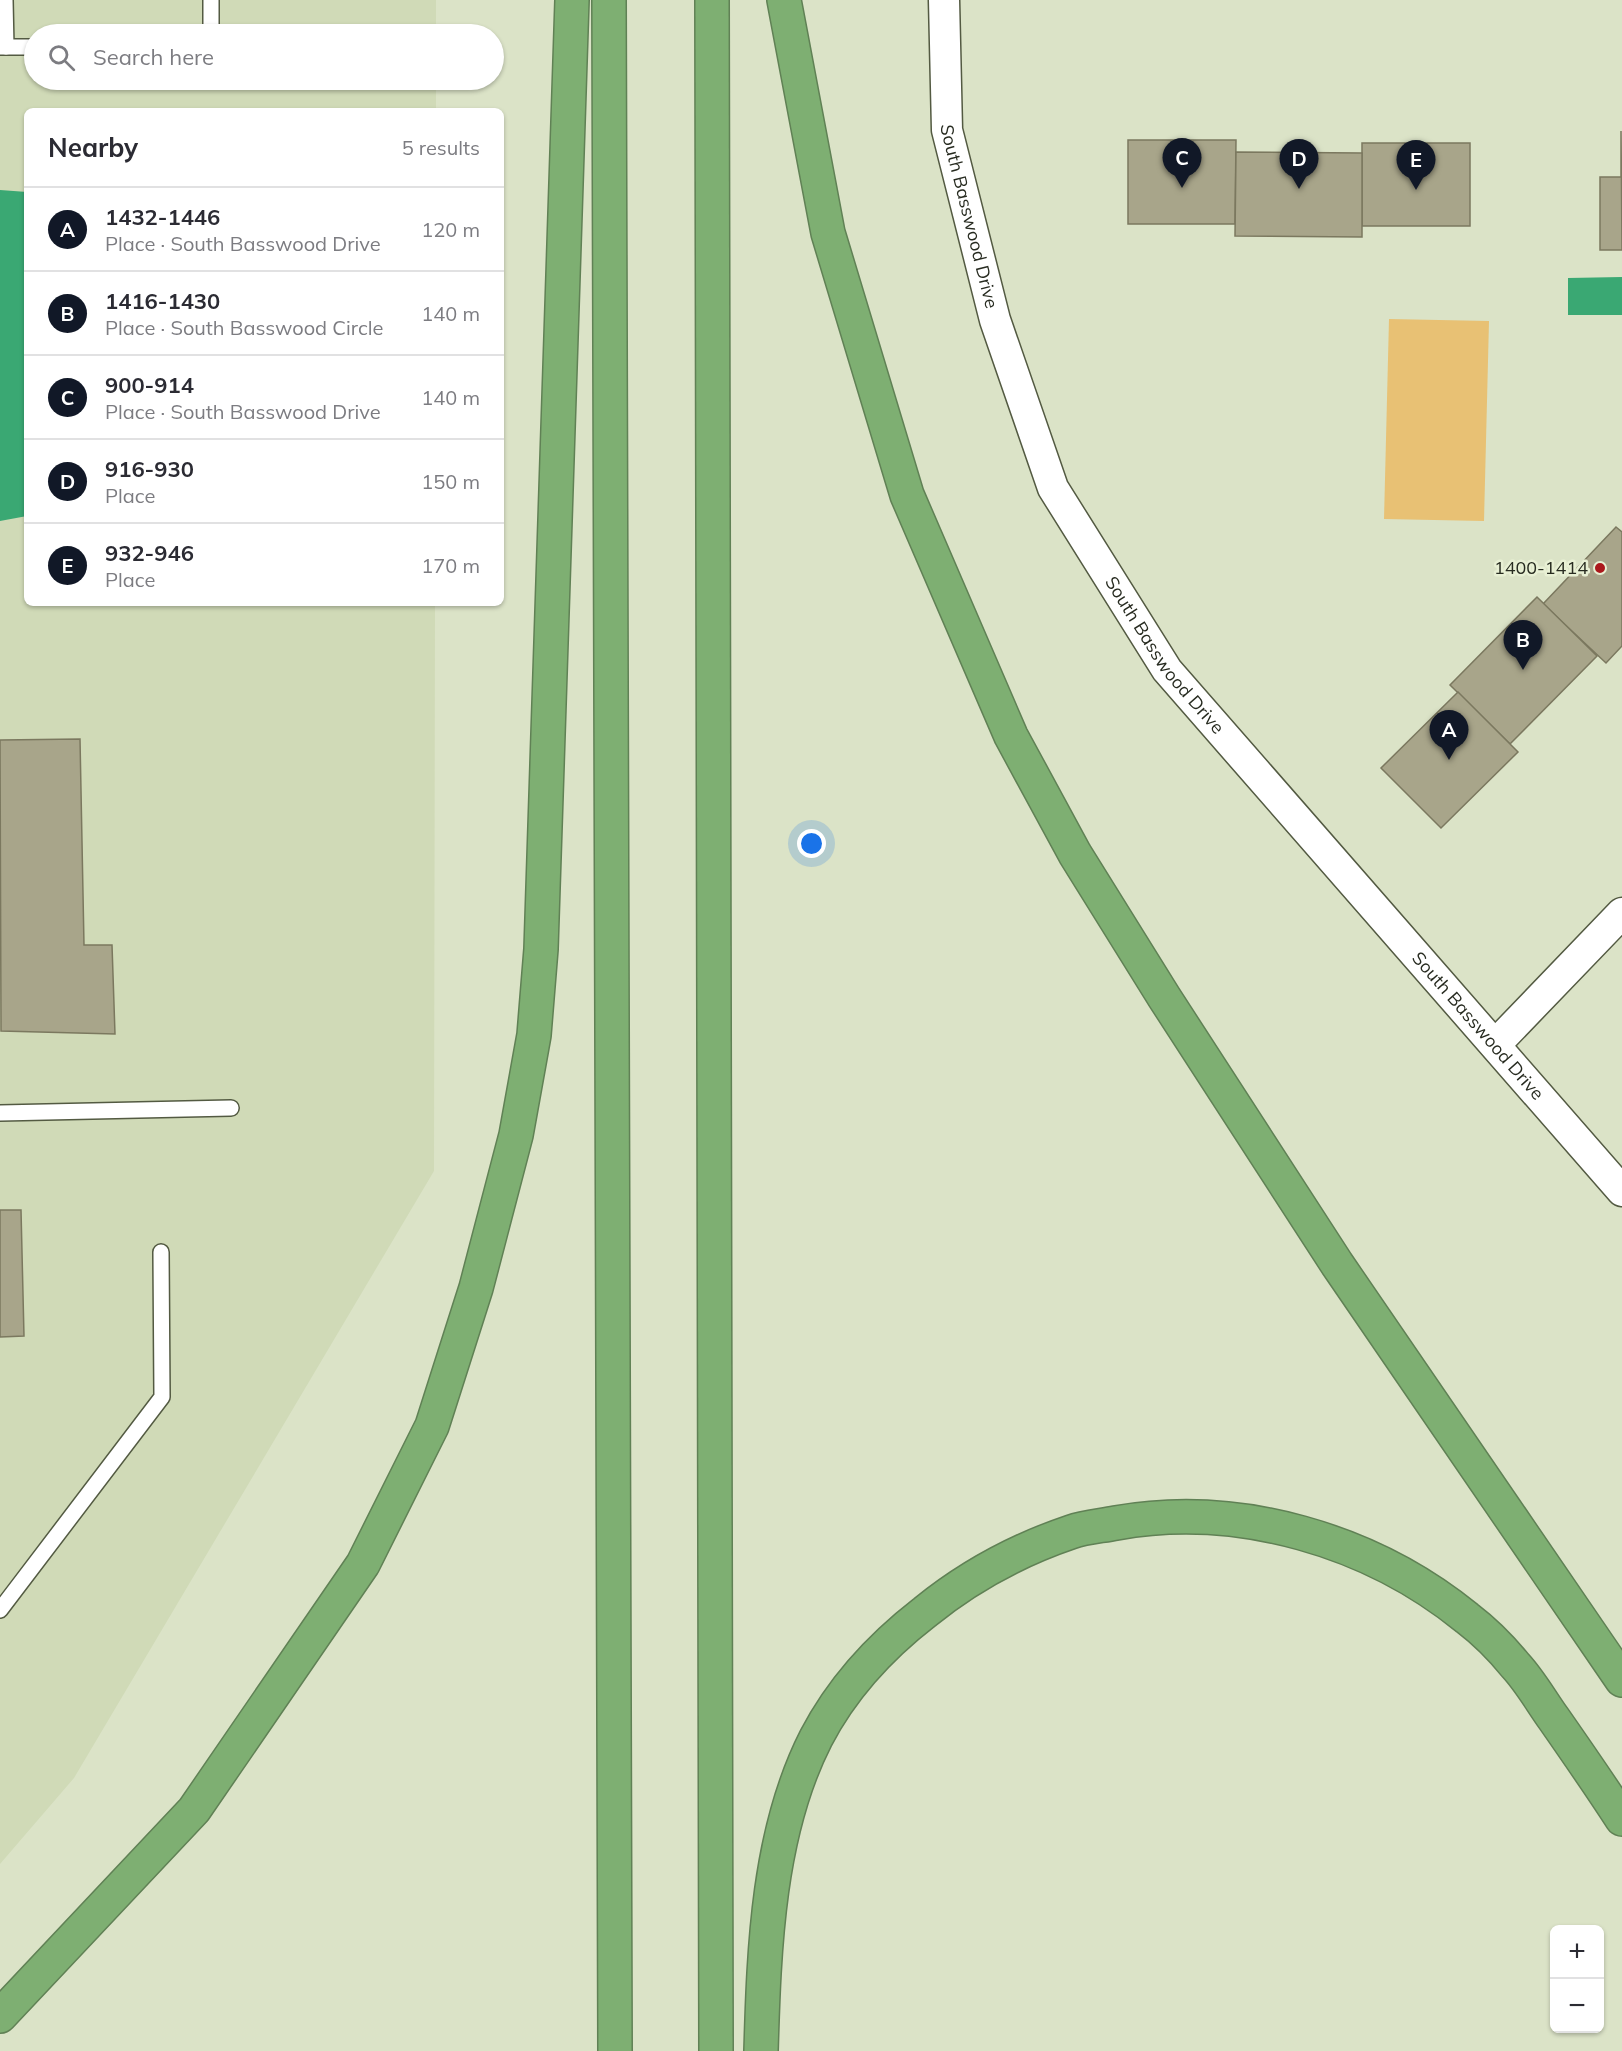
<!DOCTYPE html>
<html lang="en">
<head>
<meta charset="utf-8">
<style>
	body { margin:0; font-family:Mulish,sans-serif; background:#f2f2f3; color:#2b2b33 }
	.controls { position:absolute; right:18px; bottom:18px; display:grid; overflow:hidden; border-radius:9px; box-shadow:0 2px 4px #0004 }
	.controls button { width:54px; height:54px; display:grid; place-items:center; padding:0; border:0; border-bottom:2px solid #e1e1e2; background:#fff; color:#2b2b33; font:30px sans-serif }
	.you { position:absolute; left:812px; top:844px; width:21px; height:21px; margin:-15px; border:4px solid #fff; border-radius:50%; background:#1a73e8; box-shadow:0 0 0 9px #1a73e833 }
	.badge { display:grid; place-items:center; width:39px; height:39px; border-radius:50%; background:#111827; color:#fff; font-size:20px; font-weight:700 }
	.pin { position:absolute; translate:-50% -50px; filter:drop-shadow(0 2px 3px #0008) }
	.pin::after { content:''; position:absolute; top:32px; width:21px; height:18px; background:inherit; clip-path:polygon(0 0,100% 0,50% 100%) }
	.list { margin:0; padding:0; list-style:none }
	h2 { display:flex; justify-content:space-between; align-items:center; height:78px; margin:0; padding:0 24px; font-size:26px }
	h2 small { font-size:20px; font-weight:400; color:#7c7c81 }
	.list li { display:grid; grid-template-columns:39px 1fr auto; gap:18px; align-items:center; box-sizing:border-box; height:84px; padding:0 24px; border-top:2px solid #e1e1e2 }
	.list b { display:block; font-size:22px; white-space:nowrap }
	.list p { margin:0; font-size:20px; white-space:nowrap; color:#7c7c81 }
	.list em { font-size:20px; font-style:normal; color:#7c7c81 }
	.icon { flex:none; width:33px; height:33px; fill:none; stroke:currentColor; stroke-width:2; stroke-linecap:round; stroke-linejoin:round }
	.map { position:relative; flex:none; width:1622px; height:2051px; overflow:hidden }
	.search { position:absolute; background:#fff; box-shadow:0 2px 4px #0004; left:24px; top:24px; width:480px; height:66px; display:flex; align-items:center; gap:15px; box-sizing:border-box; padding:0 21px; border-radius:33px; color:#7c7c81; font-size:22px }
	.panel { position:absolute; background:#fff; box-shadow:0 2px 4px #0004; left:24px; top:108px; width:480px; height:498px; border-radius:9px }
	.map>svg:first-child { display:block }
	.built { fill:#d0dab7 }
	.green { fill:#e8c174 }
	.water { fill:#3aa873 }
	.building { fill:#a8a58a; stroke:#7b785f; stroke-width:1.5 }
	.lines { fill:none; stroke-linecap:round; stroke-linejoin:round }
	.service-casing { stroke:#535a42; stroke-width:18 }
	.minor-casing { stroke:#535a42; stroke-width:33 }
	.motorway-casing { stroke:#608155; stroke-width:36 }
	.service { stroke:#fff; stroke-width:15 }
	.minor { stroke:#fff; stroke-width:30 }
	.motorway { stroke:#7eaf72; stroke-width:33 }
	.poi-dot { fill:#ab181c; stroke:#e8f0d4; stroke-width:2 }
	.labels { text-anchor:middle; stroke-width:5; stroke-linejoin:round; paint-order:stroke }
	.street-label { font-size:18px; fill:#272b20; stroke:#e8f0d4 }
	.poi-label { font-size:18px; fill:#272b20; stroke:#e8f0d4; text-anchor:end }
</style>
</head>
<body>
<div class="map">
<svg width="1622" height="2051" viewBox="0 0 1622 2051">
	<rect width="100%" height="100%" fill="#dbe3c7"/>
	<path class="built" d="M0 0H436V34H34V80H436V111H27V603H435L434 1171 74 1778 0 1864Z"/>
	<path class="green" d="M1389 319 1489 321 1484 521 1384 519Z"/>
	<g class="water">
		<path d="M0 190 27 192V516L0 521Z"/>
		<path d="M1622 277V315H1568V278Z"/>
	</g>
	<g class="building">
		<path d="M1621 131 1622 250H1600V177H1621Z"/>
		<path d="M1128 140H1236L1235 224H1128Z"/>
		<rect x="1362" y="143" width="108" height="83"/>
		<path d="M1236 152 1362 153V237L1235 236Z"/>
		<path d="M1616 527 1622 532V646L1606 663 1543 604Z"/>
		<path d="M1537 597 1597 656 1510 744 1450 685Z"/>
		<path d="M1458 692 1518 752 1441 828 1381 768Z"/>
		<path d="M80 739 84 945H112L115 1034 1 1031 0 740Z"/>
		<path d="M0 1210H21L24 1336 0 1337Z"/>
	</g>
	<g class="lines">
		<g class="service-casing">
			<g id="service">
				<path d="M5 0 6 47"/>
				<path d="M211 0V34"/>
				<path d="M0 47H34"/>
				<path d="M0 1113 231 1108"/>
				<path d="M0 1610 162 1397 161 1252"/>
			</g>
		</g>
		<g class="minor-casing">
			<g id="minor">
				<path id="s1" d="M944 0 947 130 995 320 1053 488 1167 670 1622 1191"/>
				<path d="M1495 1045 1622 913"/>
			</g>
		</g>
		<g class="motorway-casing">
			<g id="motorway">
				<path d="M609 0 615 2051"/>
				<path d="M712 0 716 2051"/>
				<path d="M784 0 828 233 907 495 1011 736 1075 854 1164 997 1337 1264 1622 1680"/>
				<path d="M0 2016 194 1810 363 1564 432 1426 476 1288 516 1135 534 1035 541 949 572 0"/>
				<path d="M761 2051C764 1947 768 1832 816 1738 842 1688 881 1646 925 1612 968 1577 1018 1550 1071 1532 1085 1527 1101 1526 1116 1523 1239 1501 1371 1540 1467 1618 1484 1631 1502 1649 1515 1665 1530 1681 1541 1701 1554 1719 1577 1752 1600 1785 1622 1819"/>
			</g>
		</g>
		<use href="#service" class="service"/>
		<use href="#minor" class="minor"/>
		<use href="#motorway" class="motorway"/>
	</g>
	<circle class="poi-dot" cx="1600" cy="568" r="6"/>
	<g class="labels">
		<g class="street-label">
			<text dy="6" stroke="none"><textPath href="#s1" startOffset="219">South Basswood Drive</textPath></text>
			<text dy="6" stroke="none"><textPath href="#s1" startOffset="705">South Basswood Drive</textPath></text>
			<text dy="6" stroke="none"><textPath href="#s1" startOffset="1191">South Basswood Drive</textPath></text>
		</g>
		<g class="poi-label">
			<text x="1588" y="574">1400-1414</text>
		</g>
	</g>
</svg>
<div class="controls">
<button>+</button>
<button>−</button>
</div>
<div class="you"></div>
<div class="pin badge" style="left:1449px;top:760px">A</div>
<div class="pin badge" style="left:1523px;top:670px">B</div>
<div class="pin badge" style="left:1182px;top:188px">C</div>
<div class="pin badge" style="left:1299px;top:189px">D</div>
<div class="pin badge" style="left:1416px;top:190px">E</div>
<div class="search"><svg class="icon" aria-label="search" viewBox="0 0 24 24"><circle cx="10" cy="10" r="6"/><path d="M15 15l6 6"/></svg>Search here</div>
<section class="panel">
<h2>Nearby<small>5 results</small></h2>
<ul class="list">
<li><span class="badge">A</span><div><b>1432-1446</b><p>Place · South Basswood Drive</p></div><em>120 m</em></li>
<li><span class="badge">B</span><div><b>1416-1430</b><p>Place · South Basswood Circle</p></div><em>140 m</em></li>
<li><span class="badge">C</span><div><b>900-914</b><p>Place · South Basswood Drive</p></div><em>140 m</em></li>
<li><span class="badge">D</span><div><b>916-930</b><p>Place</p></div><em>150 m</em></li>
<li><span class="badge">E</span><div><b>932-946</b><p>Place</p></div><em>170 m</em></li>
</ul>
</section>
</div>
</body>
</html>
